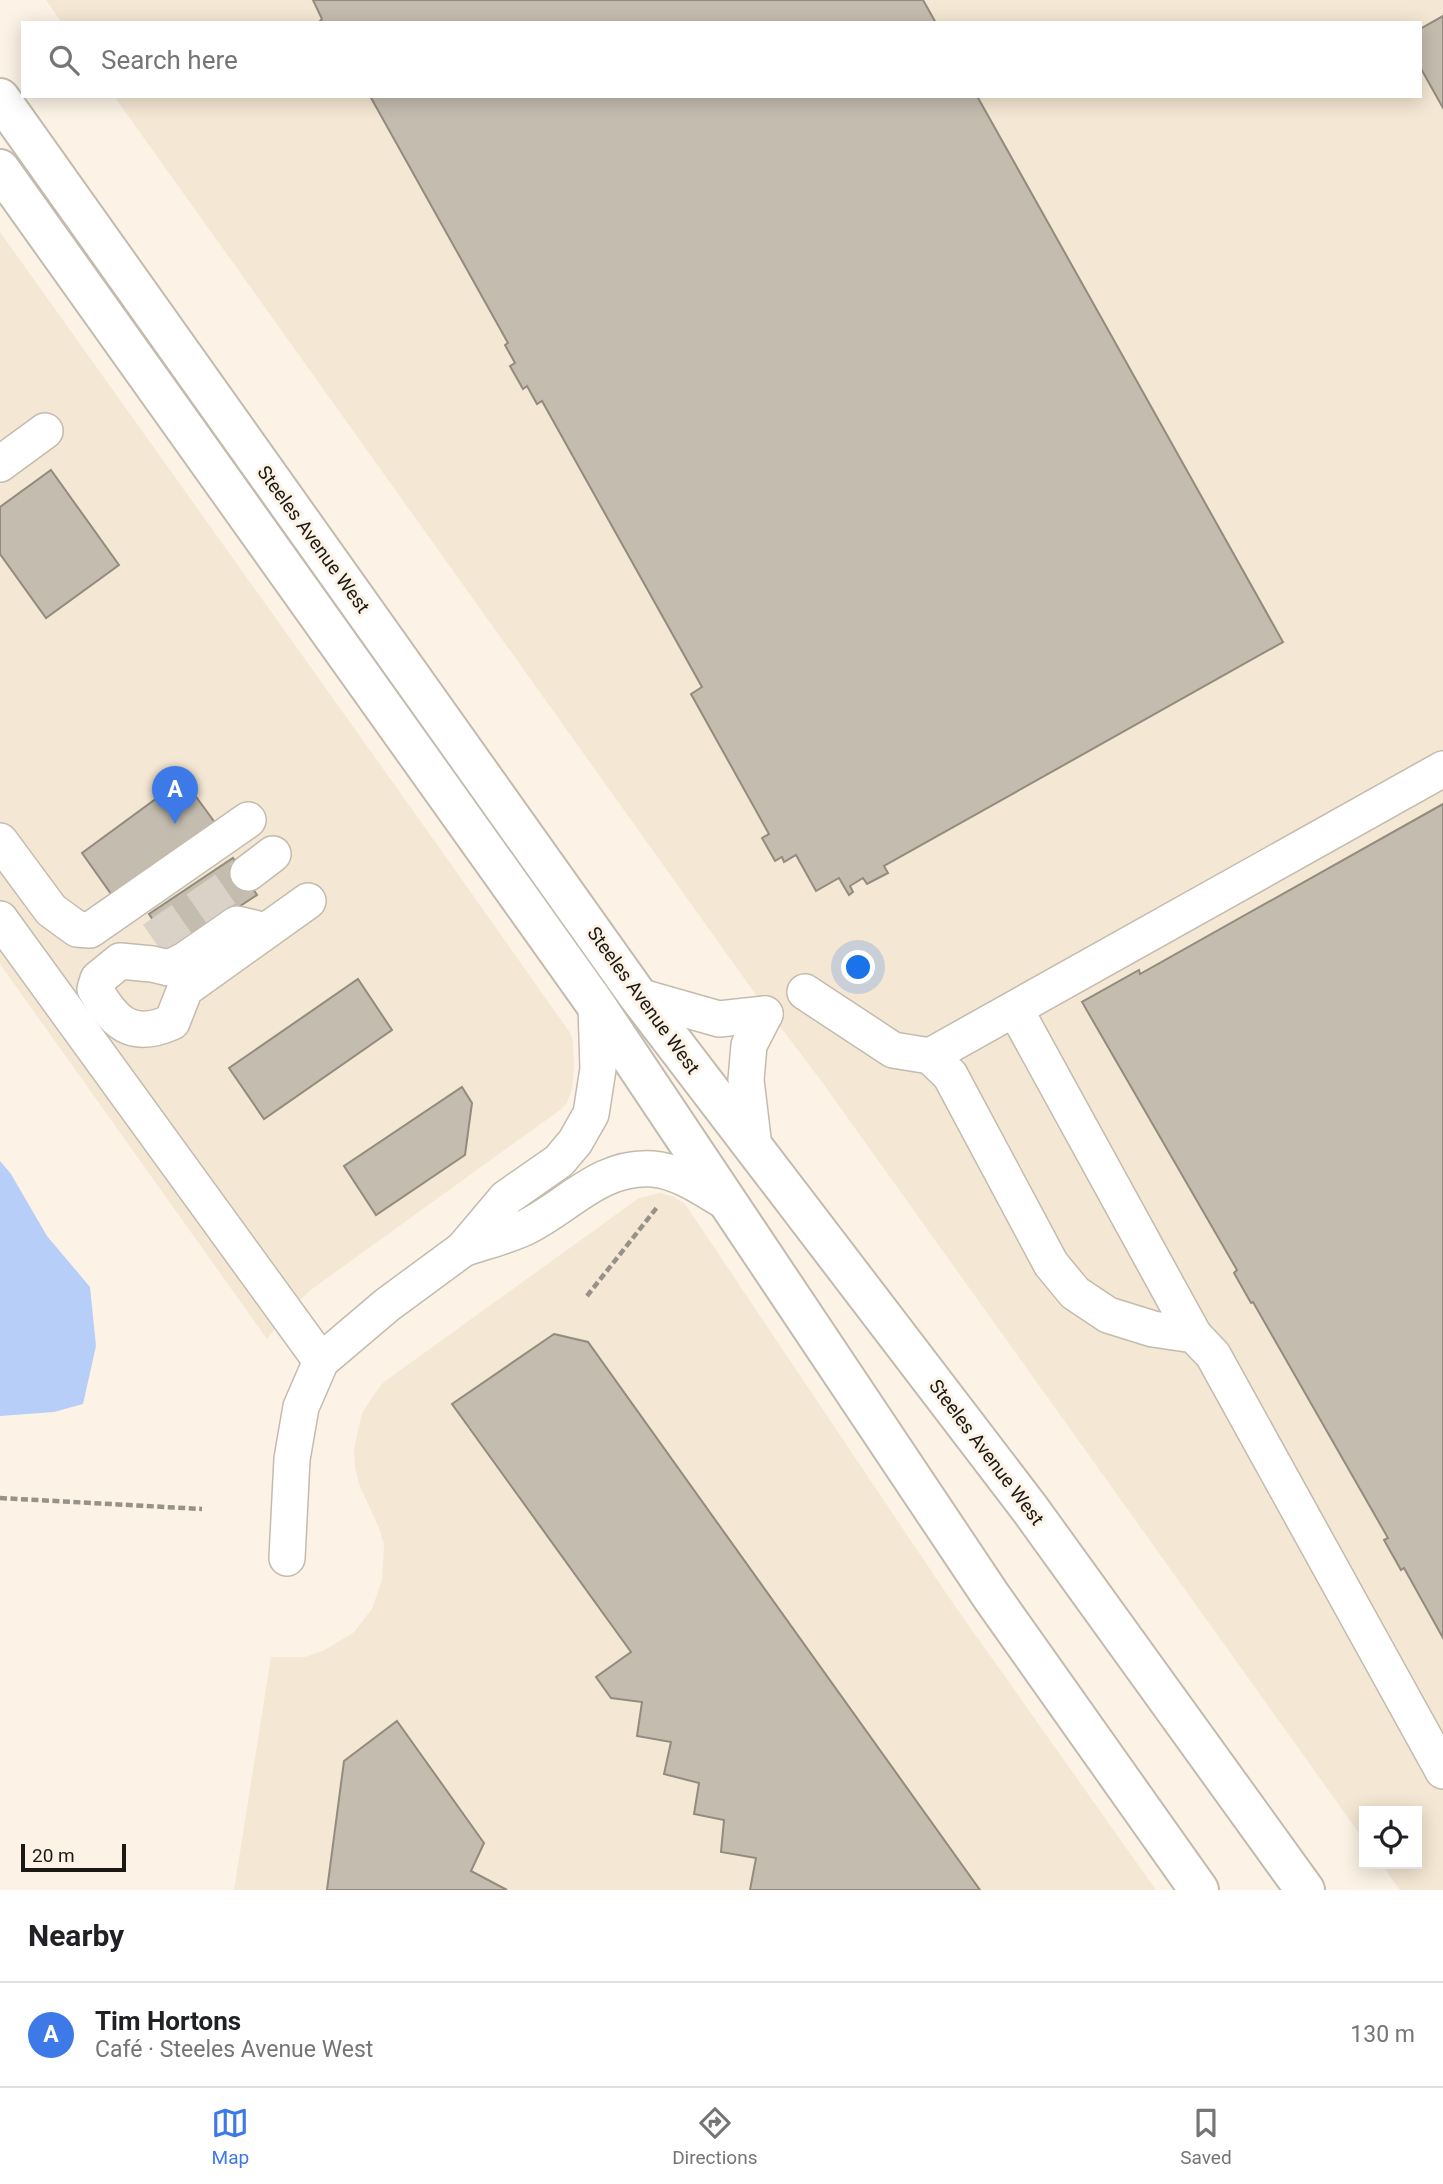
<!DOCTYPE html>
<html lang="en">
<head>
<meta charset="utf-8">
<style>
	body { margin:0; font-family:Roboto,sans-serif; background:#f2f2f2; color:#202124 }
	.controls { position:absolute; right:21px; bottom:21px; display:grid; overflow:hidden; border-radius:0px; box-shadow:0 4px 18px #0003 }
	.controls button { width:63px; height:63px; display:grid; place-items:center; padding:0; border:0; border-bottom:2px solid #e0e0e0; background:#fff; color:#202124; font:35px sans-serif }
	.scale { position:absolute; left:21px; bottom:18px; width:105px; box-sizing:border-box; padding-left:7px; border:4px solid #1c1914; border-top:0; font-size:19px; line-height:24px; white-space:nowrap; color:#1c1914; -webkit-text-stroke:5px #fcf3e6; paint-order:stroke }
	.you { position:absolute; left:859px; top:968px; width:24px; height:24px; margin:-18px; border:5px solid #fff; border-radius:50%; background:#1a73e8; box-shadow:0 0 0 10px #1a73e833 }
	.badge { display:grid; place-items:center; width:46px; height:46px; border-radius:50%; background:#3e79e8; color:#fff; font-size:23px; font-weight:700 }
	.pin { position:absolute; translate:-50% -58px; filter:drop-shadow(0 2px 4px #0008) }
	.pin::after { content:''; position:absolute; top:37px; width:24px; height:21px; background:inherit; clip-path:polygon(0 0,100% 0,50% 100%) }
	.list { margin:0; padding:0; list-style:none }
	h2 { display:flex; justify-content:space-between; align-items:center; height:91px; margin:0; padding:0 28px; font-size:30px }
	h2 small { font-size:23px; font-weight:400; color:#757577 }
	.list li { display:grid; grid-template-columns:46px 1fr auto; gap:21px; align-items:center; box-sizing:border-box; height:105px; padding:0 28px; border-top:2px solid #e0e0e0 }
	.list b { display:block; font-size:26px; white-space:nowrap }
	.list p { margin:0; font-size:23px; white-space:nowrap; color:#757577 }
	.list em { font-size:23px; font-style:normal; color:#757577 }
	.icon { flex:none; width:38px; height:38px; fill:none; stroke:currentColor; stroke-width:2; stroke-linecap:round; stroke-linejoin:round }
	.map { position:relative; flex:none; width:1443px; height:1890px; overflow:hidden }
	.search { position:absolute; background:#fff; box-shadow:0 4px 18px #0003; left:21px; right:21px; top:21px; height:77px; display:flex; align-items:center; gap:18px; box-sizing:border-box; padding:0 24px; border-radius:0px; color:#757577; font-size:26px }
	.sheet { height:196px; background:#fff }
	nav { display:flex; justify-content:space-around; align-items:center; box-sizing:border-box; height:98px; border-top:2px solid #e0e0e0; background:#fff; font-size:19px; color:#757577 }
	nav a { display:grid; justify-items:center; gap:4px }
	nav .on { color:#3e79e8 }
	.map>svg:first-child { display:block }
	.built { fill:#f4e7d3 }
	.water { fill:#b7cef8 }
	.building { fill:#c4bcaf; stroke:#928b7e; stroke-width:2 }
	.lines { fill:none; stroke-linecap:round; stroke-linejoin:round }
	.minor-tunnel { stroke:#dad2c6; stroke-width:35; stroke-dasharray:35 18; stroke-linecap:butt }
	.minor-casing { stroke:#c3bbae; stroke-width:38 }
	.major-casing { stroke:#c3bbae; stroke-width:42 }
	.path { stroke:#979188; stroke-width:4.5; stroke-dasharray:7 3.5; stroke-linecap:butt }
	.minor { stroke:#fff; stroke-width:35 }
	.major { stroke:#fff; stroke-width:38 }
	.labels { text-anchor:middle; stroke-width:6; stroke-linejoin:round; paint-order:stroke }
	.street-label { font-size:19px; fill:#1c1914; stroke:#fcf3e6 }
</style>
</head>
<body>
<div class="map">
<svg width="1443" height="1890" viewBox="0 0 1443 1890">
	<rect width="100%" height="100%" fill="#fcf3e6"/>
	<g class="built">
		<path d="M46 0H1443V1890H1400L1381 1864H1417V1811H1364V1840L822 1082 754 992 114 96H1420V23H62Z"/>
		<path d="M0 232 409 805 571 1034 573 1041 574 1066 572 1089 567 1103 560 1110 312 1289 290 1309 267 1339 0 964Z"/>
		<path d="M660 1193 674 1197 685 1204 950 1599 1156 1890H234L271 1657H305L323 1651 353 1633 372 1609 382 1580 384 1545 379 1528 359 1484 355 1467 354 1450 358 1430 362 1414 372 1397 384 1382 639 1198Z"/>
	</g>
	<path class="water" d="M0 1161 11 1174 47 1236 90 1287 96 1346 83 1404 54 1412 0 1416Z"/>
	<g class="building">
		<path d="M313 0H923L936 23H318L322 19Z"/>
		<path d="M1443 16V108L1420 67V29Z"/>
		<path d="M370 96H977L1283 642 884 866 888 873 867 884 863 878 850 886 853 892 849 895 839 878 816 891 796 855 784 862 782 857 775 861 762 838 769 834 691 694 702 687 542 401 537 404 527 386 523 389 510 366 515 363 505 345 508 343Z"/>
		<path d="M51 470 119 565 46 618 0 554V507Z"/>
		<path d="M183 779 216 824 114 898 82 853Z"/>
		<path d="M1443 804V1638L1404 1568 1401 1570 1384 1540 1388 1538 1253 1302 1251 1303 1234 1273 1237 1270 1082 1002 1139 970 1140 974Z"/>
		<path d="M233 858 257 895 173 950 149 914Z"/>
		<path d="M358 979 392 1030 264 1119 229 1068Z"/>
		<path d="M462 1087 472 1103 465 1155 376 1215 344 1166Z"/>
		<path d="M554 1334 588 1342 980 1890H750L756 1858 721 1852 724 1820 694 1814 699 1783 664 1774 671 1742 637 1736 642 1702 611 1698 596 1677 631 1652 452 1404Z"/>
		<path d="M397 1721 484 1843 471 1871 507 1890H327L344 1761Z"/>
	</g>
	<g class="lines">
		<path class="minor-tunnel" d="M153 939 248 873"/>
		<g class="minor-casing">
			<g id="minor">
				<path d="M0 464 45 431"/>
				<path d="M0 841 51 910 77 929 90 930 248 820"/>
				<path d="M248 873 273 854"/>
				<path d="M0 919 321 1361"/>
				<path d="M266 931 237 924 185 960 169 968 152 964 120 961 98 979 95 989C114 1023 132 1040 172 1022L185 989 308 901"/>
				<path d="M805 992 893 1050 930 1056 950 1075 1051 1264 1075 1293 1108 1315 1153 1329 1194 1335 1213 1355 1443 1771"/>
				<path d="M638 996 719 1019 765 1014"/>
				<path d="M1015 1009 1194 1335"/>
				<path d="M930 1056 1443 769"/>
				<path d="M754 1147 746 1080 749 1045 765 1014"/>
				<path d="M463 1249C483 1242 504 1237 524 1228 567 1208 599 1165 653 1169 680 1171 708 1192 731 1205"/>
				<path d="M287 1558 292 1459 301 1407 321 1361 387 1305 463 1249 506 1198 559 1161 575 1142 591 1114 598 1069 596 1005"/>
			</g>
		</g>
		<g class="major-casing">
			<g id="major">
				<path d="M0 98 638 996 1030 1509 1305 1890"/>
				<path d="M0 169 596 1005 991 1596 1199 1890"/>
			</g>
		</g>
		<g class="path">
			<path d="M587 1296 658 1206"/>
			<path d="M0 1498 202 1509"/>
		</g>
		<use href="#minor" class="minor"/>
		<use href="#major" class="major"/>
	</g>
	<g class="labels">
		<g class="street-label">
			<text transform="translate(314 539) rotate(54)" y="7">Steeles Avenue West</text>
			<text transform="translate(644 1000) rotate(54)" y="7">Steeles Avenue West</text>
			<text transform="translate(987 1452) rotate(53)" y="7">Steeles Avenue West</text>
		</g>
	</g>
</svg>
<div class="controls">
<button><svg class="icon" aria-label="locate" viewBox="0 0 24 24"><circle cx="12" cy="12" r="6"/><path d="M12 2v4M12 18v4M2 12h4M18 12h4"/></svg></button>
</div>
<div class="scale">20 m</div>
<div class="you"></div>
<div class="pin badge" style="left:175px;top:824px">A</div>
<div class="search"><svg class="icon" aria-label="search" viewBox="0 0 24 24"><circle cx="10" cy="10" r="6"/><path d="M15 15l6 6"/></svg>Search here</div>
</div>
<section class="sheet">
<h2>Nearby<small></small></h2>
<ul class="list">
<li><span class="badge">A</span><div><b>Tim Hortons</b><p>Café · Steeles Avenue West</p></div><em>130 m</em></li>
</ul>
</section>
<nav>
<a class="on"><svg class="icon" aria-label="map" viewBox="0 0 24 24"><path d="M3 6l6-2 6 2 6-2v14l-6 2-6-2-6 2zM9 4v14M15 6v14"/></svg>Map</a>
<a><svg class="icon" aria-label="directions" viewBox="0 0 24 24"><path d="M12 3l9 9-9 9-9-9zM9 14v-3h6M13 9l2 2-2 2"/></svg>Directions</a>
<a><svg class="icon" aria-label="saved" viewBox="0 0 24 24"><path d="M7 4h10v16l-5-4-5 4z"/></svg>Saved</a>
</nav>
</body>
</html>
